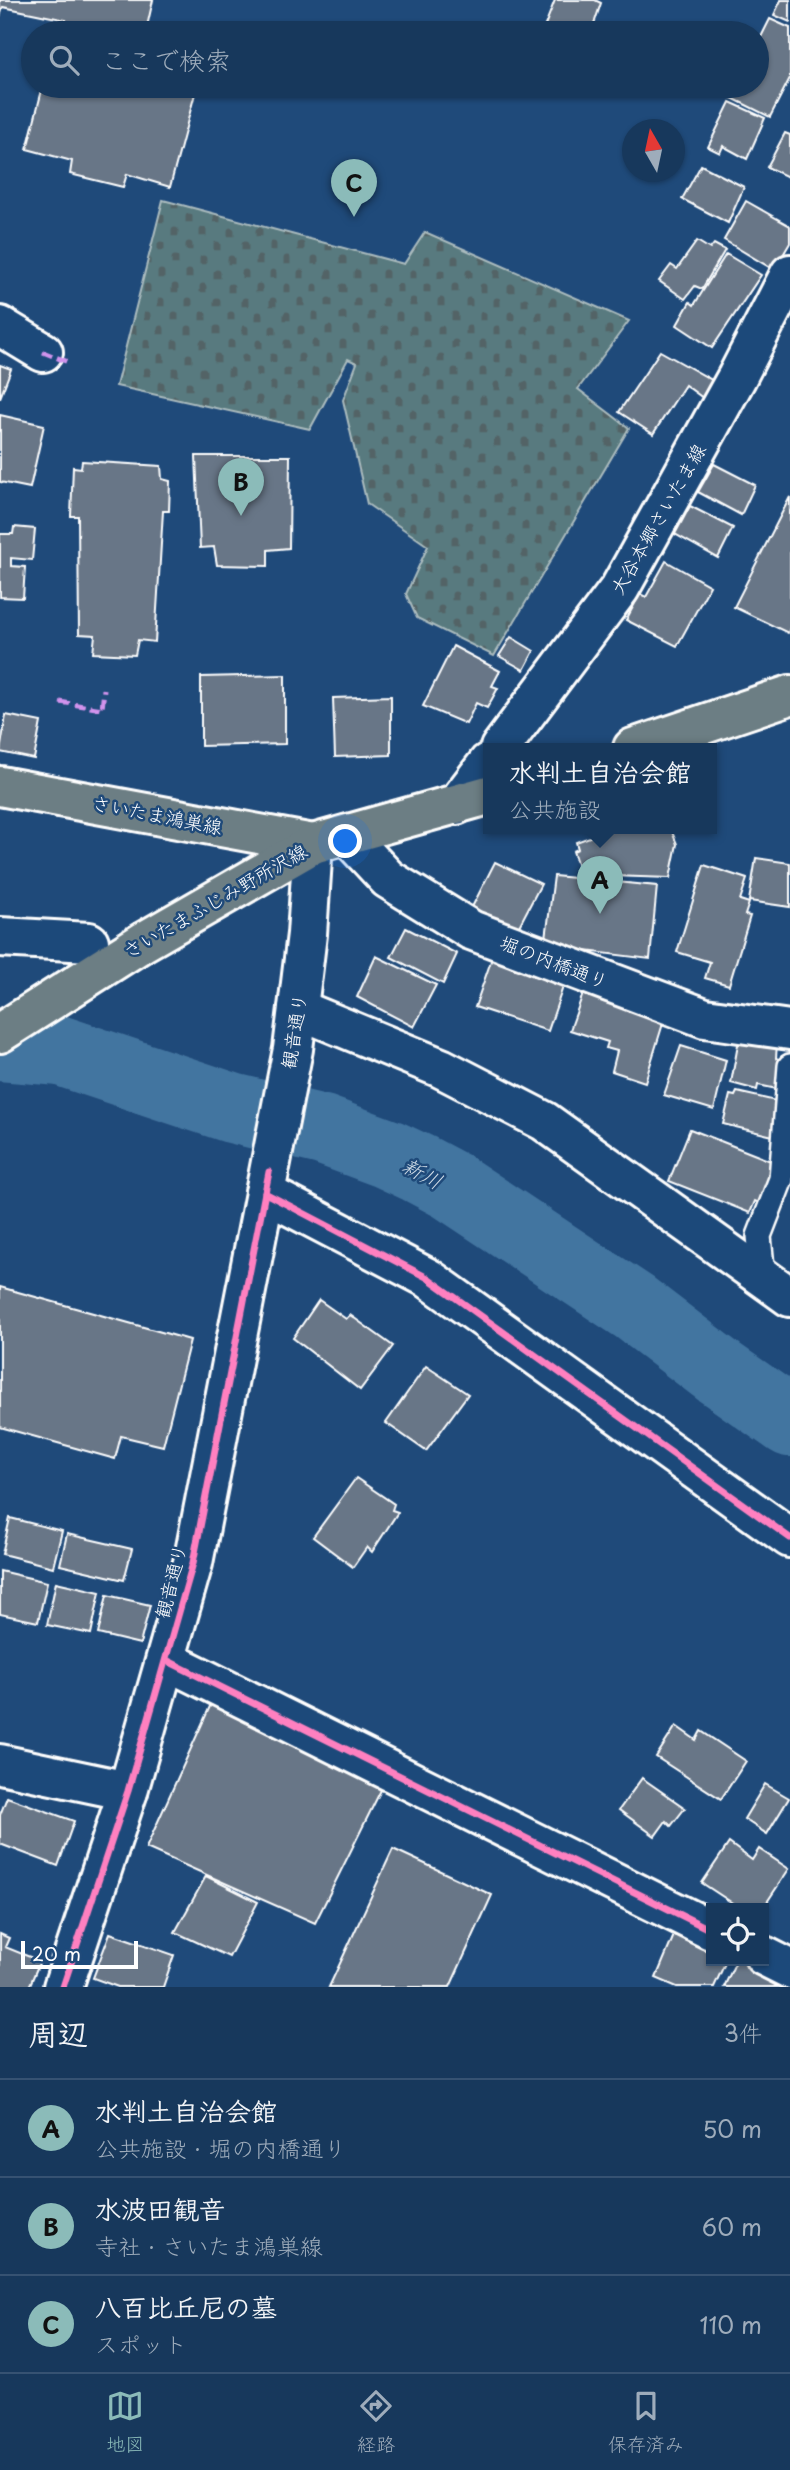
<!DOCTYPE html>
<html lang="ja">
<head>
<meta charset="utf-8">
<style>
	body { margin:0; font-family:"Playpen Sans","Klee One",sans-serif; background:#203f62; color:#f1f3f6 }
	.controls { position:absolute; right:21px; bottom:21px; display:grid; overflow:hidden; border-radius:0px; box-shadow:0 2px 5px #0004 }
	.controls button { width:63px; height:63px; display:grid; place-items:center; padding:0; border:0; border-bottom:2px solid #365272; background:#17385c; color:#f1f3f6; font:35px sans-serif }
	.compass { position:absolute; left:622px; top:119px; width:63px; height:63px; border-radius:50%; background:#17385c; box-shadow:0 2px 5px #0004; rotate:351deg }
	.scale { position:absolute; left:21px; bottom:18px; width:117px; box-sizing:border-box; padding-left:7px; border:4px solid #fff; border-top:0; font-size:19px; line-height:24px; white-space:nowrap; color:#fff; -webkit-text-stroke:5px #1f4a7a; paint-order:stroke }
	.you { position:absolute; left:346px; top:842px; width:24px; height:24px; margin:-18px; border:5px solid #fff; border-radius:50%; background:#1a73e8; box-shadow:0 0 0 10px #1a73e833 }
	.badge { display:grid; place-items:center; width:46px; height:46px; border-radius:50%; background:#8bbbb9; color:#111; font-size:23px; font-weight:700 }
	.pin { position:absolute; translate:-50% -58px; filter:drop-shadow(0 2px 4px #0008) }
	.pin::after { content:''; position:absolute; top:37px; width:24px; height:21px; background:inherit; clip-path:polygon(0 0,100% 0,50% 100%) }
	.popup { position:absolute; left:483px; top:743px; width:234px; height:91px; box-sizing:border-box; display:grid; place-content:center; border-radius:0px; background:#17385c; filter:drop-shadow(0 2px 5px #0005); font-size:23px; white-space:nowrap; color:#9eacbb }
	.popup b { font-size:26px; color:#f1f3f6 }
	.popup::after { content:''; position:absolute; left:50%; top:100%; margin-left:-14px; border:14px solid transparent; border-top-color:#17385c }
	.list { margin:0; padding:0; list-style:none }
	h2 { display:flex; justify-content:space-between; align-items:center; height:91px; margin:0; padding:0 28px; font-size:30px }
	h2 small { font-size:23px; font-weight:400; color:#9eacbb }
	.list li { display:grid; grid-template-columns:46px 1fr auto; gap:21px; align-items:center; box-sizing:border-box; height:98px; padding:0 28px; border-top:2px solid #365272 }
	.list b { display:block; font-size:26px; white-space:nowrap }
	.list p { margin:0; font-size:23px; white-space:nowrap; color:#9eacbb }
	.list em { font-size:23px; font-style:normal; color:#9eacbb }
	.icon { flex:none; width:38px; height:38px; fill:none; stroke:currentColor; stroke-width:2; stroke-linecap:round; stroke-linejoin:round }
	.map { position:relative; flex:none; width:790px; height:1987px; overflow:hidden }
	.search { position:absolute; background:#17385c; box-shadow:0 2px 5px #0004; left:21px; right:21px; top:21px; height:77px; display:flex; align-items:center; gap:18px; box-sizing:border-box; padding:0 24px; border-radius:38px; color:#9eacbb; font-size:26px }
	.sheet { height:385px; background:#17385c }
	nav { display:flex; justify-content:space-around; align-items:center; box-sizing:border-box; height:98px; border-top:2px solid #365272; background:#17385c; font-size:19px; color:#9eacbb }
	nav a { display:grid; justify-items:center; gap:4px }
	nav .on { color:#8bbbb9 }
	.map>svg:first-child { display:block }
	.cemetery { fill:url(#cemetery-stones); stroke:#acbcbf; stroke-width:2 }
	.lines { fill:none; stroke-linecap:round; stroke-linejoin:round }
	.river { stroke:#4375a0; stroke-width:70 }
	.building { fill:#687687; stroke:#fff; stroke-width:2 }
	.lane-casing { stroke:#fff; stroke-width:28 }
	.street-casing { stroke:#fff; stroke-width:44 }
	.secondary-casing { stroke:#fff; stroke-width:44 }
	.primary-casing { stroke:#fff; stroke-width:44 }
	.lane { stroke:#1f4a7a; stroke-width:23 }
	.street { stroke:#1f4a7a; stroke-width:38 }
	.secondary { stroke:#1f4a7a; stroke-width:38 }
	.primary { stroke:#6c7e84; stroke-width:38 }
	.quiet { stroke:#d193ec; stroke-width:5; stroke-dasharray:10 5; stroke-linecap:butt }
	.cycleway-casing { stroke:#1f4a7a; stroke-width:11 }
	.cycleway { stroke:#ff80c0; stroke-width:7 }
	.labels { text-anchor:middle; stroke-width:5; stroke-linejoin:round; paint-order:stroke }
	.street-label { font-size:19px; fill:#fff; stroke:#1f4a7a }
	.water-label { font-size:21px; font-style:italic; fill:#d0dce7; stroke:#1f4a7a }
</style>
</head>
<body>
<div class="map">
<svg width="790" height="1987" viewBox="0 0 790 1987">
	<defs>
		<pattern id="cemetery-stones" width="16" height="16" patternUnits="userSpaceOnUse" patternTransform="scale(1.75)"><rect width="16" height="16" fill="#587a7f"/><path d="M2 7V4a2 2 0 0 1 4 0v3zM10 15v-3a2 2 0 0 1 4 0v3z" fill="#526366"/></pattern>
	</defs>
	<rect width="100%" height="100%" fill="#1f4a7a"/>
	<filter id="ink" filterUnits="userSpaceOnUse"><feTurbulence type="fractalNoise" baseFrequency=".0143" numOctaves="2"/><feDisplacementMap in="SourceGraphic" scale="14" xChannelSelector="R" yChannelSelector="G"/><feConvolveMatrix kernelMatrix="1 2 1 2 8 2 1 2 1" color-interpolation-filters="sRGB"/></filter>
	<g filter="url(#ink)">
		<path class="cemetery" d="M163 200 404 264 425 232 629 321 578 389 629 428 494 656 417 618 406 594 428 546 367 504 343 400 357 363 348 359 310 429 116 386Z"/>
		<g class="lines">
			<path class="river" d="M0 1046 61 1051 232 1108 323 1130 388 1154 418 1168 452 1186 634 1307 719 1372 790 1422"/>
		</g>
		<g class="building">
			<path d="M0 0H153L146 31 157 33H55L56 30 63 31 66 20 3 7 0 17Z"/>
			<path d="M555 0H595L601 3 591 33H572L565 30 564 33H557L544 28Z"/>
			<path d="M781 0H790V22L774 15Z"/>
			<path d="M770 19 790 28V78L770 117 730 97 736 86H757V45Z"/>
			<path d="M43 86H197L170 187 127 174 123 187 70 174 72 161 27 149Z"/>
			<path d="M730 102 765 118 747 159 723 146 720 153 708 147Z"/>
			<path d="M785 133 790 135V178L767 167Z"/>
			<path d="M701 165 744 187 728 223 682 199Z"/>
			<path d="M746 201 790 226V243L774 270 724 240Z"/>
			<path d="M697 241 710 249 714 244 725 250 702 289 695 286 685 299 659 281 671 265 677 269Z"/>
			<path d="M726 254 761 275 712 348 677 325 690 302 694 305Z"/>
			<path d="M660 351 717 383 707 401 685 385 653 434 619 412Z"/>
			<path d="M0 365 11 369 0 398Z"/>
			<path d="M0 415 44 425 30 488 0 482Z"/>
			<path d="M196 456H290L289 548 268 550V566L217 565 214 547 200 548Z"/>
			<path d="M82 461 161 466 162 479 170 481 169 511H163L155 642 138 640 135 655 93 653 95 635 79 634 78 516H71L73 467 81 468Z"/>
			<path d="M714 464 755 485 741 515 698 492Z"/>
			<path d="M790 497V628L788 633 734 607Z"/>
			<path d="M690 506 733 528 718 558 675 534Z"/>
			<path d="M14 527 35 529 32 560 11 558V566L25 567 23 598 0 597V534H13Z"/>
			<path d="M666 561 710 586 677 646 626 620 640 594 646 597Z"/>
			<path d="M511 637 534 651 524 670 499 656Z"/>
			<path d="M453 646 500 671 492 686 498 688 487 708 476 703 466 724 423 706Z"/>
			<path d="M285 675V744L201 746V677Z"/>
			<path d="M391 696V755L335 757 333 698Z"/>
			<path d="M6 715 41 722 34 759 0 752Z"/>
			<path d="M614 828H679L672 832 677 844 670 878 581 875 573 851 578 849 576 842Z"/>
			<path d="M756 858 790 863V907L749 901Z"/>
			<path d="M495 862 541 884 516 932 471 909Z"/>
			<path d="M704 865 747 879 740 900 749 903 745 915 750 916 729 985 705 978 710 962 677 952Z"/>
			<path d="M554 876 657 886 650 959 545 946Z"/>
			<path d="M406 928 457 954 443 984 391 957Z"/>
			<path d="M376 956 436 985 414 1027 357 997Z"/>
			<path d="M492 958 565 981 548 1031 475 1007Z"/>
			<path d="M584 991 665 1017 645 1082 612 1071 617 1051 606 1048 608 1042 570 1030Z"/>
			<path d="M739 1039 777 1043 776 1058 781 1060 777 1089 758 1085 757 1090 731 1083Z"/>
			<path d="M681 1046 726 1060 714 1110 664 1095Z"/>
			<path d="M737 1092 776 1101 774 1108 779 1110 773 1136 723 1124 730 1095 735 1096Z"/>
			<path d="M690 1129 776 1163 759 1203 755 1201 750 1213 669 1181Z"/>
			<path d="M0 1287 190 1340 163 1446 121 1436 115 1459 0 1427Z"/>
			<path d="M319 1300 346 1319 350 1315 393 1346 360 1390 293 1338Z"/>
			<path d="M426 1366 468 1394 426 1451 386 1423Z"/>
			<path d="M356 1478 394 1504 392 1510 398 1512 372 1552 367 1547 353 1567 313 1537Z"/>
			<path d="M10 1518 62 1531 53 1567 2 1554Z"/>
			<path d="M67 1534 132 1549 124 1580 60 1565Z"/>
			<path d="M0 1571 47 1582 38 1622 0 1614Z"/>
			<path d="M56 1582 100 1592 91 1634 47 1625Z"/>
			<path d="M107 1595 150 1605 140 1644 98 1634Z"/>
			<path d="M211 1704 382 1788 315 1923 146 1848Z"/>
			<path d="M676 1726 696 1740 701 1731 746 1761 721 1799 656 1757Z"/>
			<path d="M642 1778 685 1808 671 1826 666 1821 655 1836 619 1810Z"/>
			<path d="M765 1784 789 1798 767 1834 744 1819Z"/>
			<path d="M7 1797 74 1821 58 1866 0 1844V1815Z"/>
			<path d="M729 1843 752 1860 759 1849 789 1869 763 1908H740L702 1883Z"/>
			<path d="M393 1849 492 1895 450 1987H329Z"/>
			<path d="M206 1876 258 1902 229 1957 175 1932Z"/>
			<path d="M677 1928 711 1942V1961H726L714 1987H677L656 1978Z"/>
			<path d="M110 1933 174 1955 163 1987H118L93 1978Z"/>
			<path d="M0 1934 9 1938 5 1947 40 1961 29 1987H0Z"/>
			<path d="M736 1961H745L790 1982V1987H724Z"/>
		</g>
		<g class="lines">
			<g class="lane-casing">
				<path id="lane" d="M763 1277 759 1236 781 1179 790 1066"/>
			</g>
			<g class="street-casing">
				<g id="street">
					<path d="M0 326 43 352"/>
					<path d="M347 835 388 879 471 930 705 1018 790 1030"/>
					<path d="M0 937 89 942"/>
					<path d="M298 1009 441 1068 544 1121 790 1297"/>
					<path d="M265 1193 428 1278 790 1538"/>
					<path d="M166 1660 711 1930"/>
					<path d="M0 1764 128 1791"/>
					<path d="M764 1956 790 1969"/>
				</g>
			</g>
			<g class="secondary-casing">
				<g id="secondary">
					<path d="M500 748 620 588 737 377 790 274"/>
					<path d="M456 805 488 763"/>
					<path d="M63 1987 128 1791 193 1563 293 1049 307 934 313 844"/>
				</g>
			</g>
			<g class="primary-casing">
				<g id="primary">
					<path d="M633 748 790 695"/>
					<path d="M0 786 313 844"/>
					<path d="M0 1033 143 942 313 844 488 795"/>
				</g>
			</g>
			<use href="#lane" class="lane"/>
			<use href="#street" class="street"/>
			<use href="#secondary" class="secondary"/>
			<use href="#primary" class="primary"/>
			<g class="quiet">
				<path d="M43 352 68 362"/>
				<path d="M60 702 102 709 104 689"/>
			</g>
			<g class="cycleway-casing">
				<g id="cycleway">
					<path d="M265 1193 428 1278 790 1538"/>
					<path d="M166 1660 711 1930"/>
					<path d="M63 1987 128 1791 193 1563 269 1172"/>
				</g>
			</g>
			<use href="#cycleway" class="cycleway"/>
		</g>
	</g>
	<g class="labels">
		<g class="street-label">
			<text transform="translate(658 519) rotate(-60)" y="7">大谷本郷さいたま線</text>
			<text transform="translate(157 815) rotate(11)" y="7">さいたま鴻巣線</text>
			<text transform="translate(215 901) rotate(-30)" y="7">さいたまふじみ野所沢線</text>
			<text transform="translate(554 962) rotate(21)" y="7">堀の内橋通り</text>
			<text transform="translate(294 1031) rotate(-81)" y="7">観音通り</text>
			<text transform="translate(171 1581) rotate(-76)" y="7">観音通り</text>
		</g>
		<g class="water-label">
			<text transform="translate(422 1174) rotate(28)" y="7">新川</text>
		</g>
	</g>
</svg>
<div class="controls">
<button><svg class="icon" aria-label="locate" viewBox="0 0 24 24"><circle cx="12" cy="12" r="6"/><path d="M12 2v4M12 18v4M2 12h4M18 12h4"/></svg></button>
</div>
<svg class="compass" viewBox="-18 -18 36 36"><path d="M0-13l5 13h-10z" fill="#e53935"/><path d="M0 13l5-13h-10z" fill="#9eacbb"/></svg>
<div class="scale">20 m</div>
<div class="you"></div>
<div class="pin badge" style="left:600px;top:914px">A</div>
<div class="popup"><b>水判土自治会館</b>公共施設</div>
<div class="pin badge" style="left:241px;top:516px">B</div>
<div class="pin badge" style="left:354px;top:217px">C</div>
<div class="search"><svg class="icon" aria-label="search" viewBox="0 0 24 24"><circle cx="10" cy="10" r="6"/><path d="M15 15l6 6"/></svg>ここで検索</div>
</div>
<section class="sheet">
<h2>周辺<small>3件</small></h2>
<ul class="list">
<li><span class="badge">A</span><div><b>水判土自治会館</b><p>公共施設 · 堀の内橋通り</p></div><em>50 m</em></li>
<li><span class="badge">B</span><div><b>水波田観音</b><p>寺社 · さいたま鴻巣線</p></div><em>60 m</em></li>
<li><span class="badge">C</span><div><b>八百比丘尼の墓</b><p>スポット</p></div><em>110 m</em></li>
</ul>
</section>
<nav>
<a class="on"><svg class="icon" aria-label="map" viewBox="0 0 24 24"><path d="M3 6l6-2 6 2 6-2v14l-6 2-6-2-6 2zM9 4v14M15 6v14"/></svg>地図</a>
<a><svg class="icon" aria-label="directions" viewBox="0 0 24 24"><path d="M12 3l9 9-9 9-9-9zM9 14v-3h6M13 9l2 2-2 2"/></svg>経路</a>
<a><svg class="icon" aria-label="saved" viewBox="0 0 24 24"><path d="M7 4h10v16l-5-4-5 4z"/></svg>保存済み</a>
</nav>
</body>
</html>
